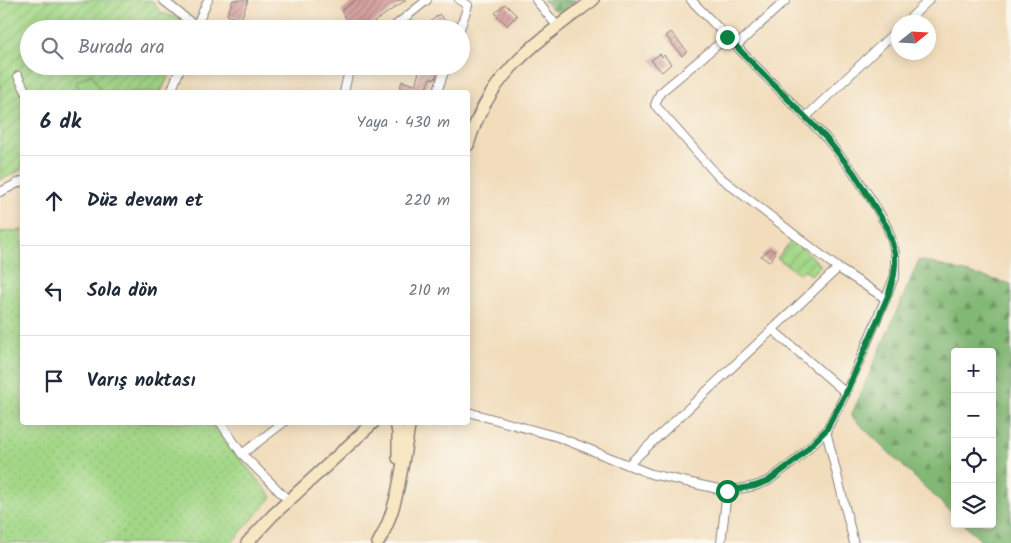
<!DOCTYPE html>
<html lang="tr">
<head>
<meta charset="utf-8">
<style>
	body { margin:0; font-family:Kalam,sans-serif; background:#f2f2f3; color:#1f2937 }
	.controls { position:absolute; right:15px; bottom:15px; display:grid; overflow:hidden; border-radius:5px; box-shadow:0 2px 12px #0003 }
	.controls button { width:45px; height:45px; display:grid; place-items:center; padding:0; border:0; border-bottom:1px solid #e0e1e3; background:#fff; color:#1f2937; font:25px sans-serif }
	.compass { position:absolute; left:891px; top:15px; width:45px; height:45px; border-radius:50%; background:#fff; box-shadow:0 2px 12px #0003; rotate:72deg }
	.stop { position:absolute; width:15px; height:15px; margin:-11px; border:4px solid #0b8043; border-radius:50%; background:#fff }
	.stop.end { background:#0b8043; border-color:#fff; box-shadow:0 1px 5px #0008 }
	.list { margin:0; padding:0; list-style:none }
	h2 { display:flex; justify-content:space-between; align-items:center; height:65px; margin:0; padding:0 20px; font-size:21px }
	h2 small { font-size:16px; font-weight:400; color:#747a83 }
	.list li { display:grid; grid-template-columns:32px 1fr auto; gap:15px; align-items:center; box-sizing:border-box; height:90px; padding:0 20px; border-top:1px solid #e0e1e3 }
	.list b { display:block; font-size:19px; white-space:nowrap }
	.list em { font-size:16px; font-style:normal; color:#747a83 }
	.icon { flex:none; width:28px; height:28px; fill:none; stroke:currentColor; stroke-width:2; stroke-linecap:round; stroke-linejoin:round }
	.map { position:relative; flex:none; width:1011px; height:543px; overflow:hidden }
	.search { position:absolute; background:#fff; box-shadow:0 2px 12px #0003; left:20px; top:20px; width:450px; height:55px; display:flex; align-items:center; gap:12px; box-sizing:border-box; padding:0 18px; border-radius:28px; color:#747a83; font-size:19px }
	.panel { position:absolute; background:#fff; box-shadow:0 2px 12px #0003; left:20px; top:90px; width:450px; height:335px; border-radius:5px }
	.map>svg:first-child { display:block }
	.grass { fill:url(#grass-dots); stroke:#627c61 }
	.forest { fill:url(#forest-firs); stroke:#526d58 }
	.garden { fill:url(#garden-furrows); stroke:#627c61 }
	.pitch { fill:#a3d787; stroke:#627c61 }
	.building { fill:url(#building-hatch) }
	.lines { fill:none; stroke-linecap:round; stroke-linejoin:round }
	.street-casing { stroke:#8a807c; stroke-width:10 }
	.secondary-casing { stroke:#8a807c; stroke-width:14 }
	.street { stroke:#fff; stroke-width:8 }
	.secondary { stroke:#f8e7c3; stroke-width:11 }
	.route { stroke:#0b8043; stroke-width:6 }
</style>
</head>
<body>
<div class="map">
<svg width="1011" height="543" viewBox="0 0 1011 543">
	<defs>
		<pattern id="grass-dots" width="8" height="8" patternUnits="userSpaceOnUse" patternTransform="scale(1.25)"><rect width="8" height="8" fill="#a3d787"/><path d="M2 2h.1M6 6h.1" fill="none" stroke="#8cb875" stroke-width="1.8" stroke-linecap="round"/></pattern>
		<pattern id="forest-firs" width="22" height="20" patternUnits="userSpaceOnUse" patternTransform="scale(1.25)"><rect width="22" height="20" fill="#82b874"/><path d="M5 1l3.5 6h-7zM16 11l3.5 6h-7z" fill="#6a9560"/></pattern>
		<pattern id="garden-furrows" width="10" height="10" patternUnits="userSpaceOnUse" patternTransform="scale(1.25)"><rect width="10" height="10" fill="#a3d787"/><path d="M-1 1l2-2M0 10L10 0M9 11l2-2" fill="none" stroke="#8cb875"/></pattern>
		<pattern id="building-hatch" width="6" height="6" patternUnits="userSpaceOnUse" patternTransform="scale(1.25)"><rect width="6" height="6" fill="#d6a29f"/><path d="M-1 1l2-2M0 6l6-6M5 7l2-2" fill="none" stroke="#ad8483"/></pattern>
	</defs>
	<rect width="100%" height="100%" fill="#fbf7ec"/>
	<filter id="ink" filterUnits="userSpaceOnUse"><feTurbulence type="fractalNoise" baseFrequency=".02" numOctaves="2"/><feDisplacementMap in="SourceGraphic" scale="10" xChannelSelector="R" yChannelSelector="G"/><feConvolveMatrix kernelMatrix="1 2 1 2 8 2 1 2 1" color-interpolation-filters="sRGB"/></filter>
	<filter id="wash" filterUnits="userSpaceOnUse"><feTurbulence type="fractalNoise" baseFrequency=".0096" numOctaves="4" result="noise"/><feDisplacementMap in="SourceGraphic" scale="20" xChannelSelector="R" yChannelSelector="G"/><feGaussianBlur stdDeviation="1.12" result="paint"/><feColorMatrix in="noise" values="0 0 0 0 0 0 0 0 0 0 0 0 0 0 0 0 0 1.4 0 .05"/><feComposite in="paint" operator="in"/></filter>
	<g filter="url(#wash)">
		<rect width="100%" height="100%" fill="#f1ddbc"/>
		<path class="grass" d="M22 230V422L210 423 272 497 231 543H0V232Z"/>
		<g class="forest">
			<path d="M543 0H576L560 12 551 8Z"/>
			<path d="M919 260 1011 284V543H983L964 524H992V352H955V516L851 416Z"/>
		</g>
		<g class="garden">
			<path d="M0 0H152L160 12 179 19 188 27V29H29V66H173L161 92H22V170L0 180Z"/>
			<path d="M792 240 819 263 820 267 811 275 804 270 800 274 777 258Z"/>
		</g>
		<path class="pitch" d="M92 74 101 92H81L76 82Z"/>
		<g id="blocks">
			<g class="building">
				<path d="M233 0H248L241 20 227 15Z"/>
				<path d="M356 0H406L368 26 370 29H353L341 11Z"/>
				<path d="M505 4 517 16 507 25 495 13Z"/>
				<path d="M439 14 453 29H423Z"/>
				<path d="M671 32 687 51 682 56 666 36Z"/>
				<path d="M660 54 662 57 664 55 671 64 662 72 651 60Z"/>
				<path d="M421 66H439L435 79 430 78 426 89 432 91 431 92H406L407 90 400 88 402 81 415 85Z"/>
				<path d="M770 249 776 253 769 262 761 256Z"/>
			</g>
		</g>
	</g>
	<g filter="url(#ink)">
		<use href="#blocks" fill-opacity="0" stroke="#8a807c" stroke-width="1"/>
		<g class="lines">
			<g class="street-casing">
				<g id="street">
					<path d="M163 0 199 29"/>
					<path d="M459 0 468 5 460 29"/>
					<path d="M536 0 558 27"/>
					<path d="M906 22 929 0"/>
					<path d="M195 29 208 0"/>
					<path d="M391 29 427 0"/>
					<path d="M727 37 660 93 655 105 717 175 838 268 886 299"/>
					<path d="M736 46 786 0"/>
					<path d="M18 76 26 92"/>
					<path d="M171 92 181 66"/>
					<path d="M344 92 350 66"/>
					<path d="M437 92 446 66"/>
					<path d="M807 116 898 29"/>
					<path d="M0 192 22 181"/>
					<path d="M773 330 846 393"/>
					<path d="M468 412 558 437 651 474 727 491 755 486 768 481 796 460 826 431 846 393 887 295 895 275V253L892 241 887 227 876 207 854 173 826 138 691 0"/>
					<path d="M220 422 242 454 288 500"/>
					<path d="M826 431 854 543"/>
					<path d="M242 454 284 422"/>
					<path d="M628 465 838 268"/>
					<path d="M721 543 727 491"/>
				</g>
			</g>
			<g class="secondary-casing">
				<g id="secondary">
					<path d="M468 145C488 74 537 42 593 0"/>
					<path d="M396 422 398 433V458"/>
					<path d="M247 543 273 515 374 422"/>
					<path d="M378 543C399 508 402 463 410 422"/>
				</g>
			</g>
			<use href="#street" class="street"/>
			<use href="#secondary" class="secondary"/>
		</g>
	</g>
	<g class="lines" filter="url(#ink)">
		<path class="route" d="M727 491 755 486 768 481 796 460 826 430 846 393 888 296 894 275 895 264V253L887 227 854 173 826 138 727 37"/>
	</g>
</svg>
<div class="controls">
<button>+</button>
<button>−</button>
<button><svg class="icon" aria-label="locate" viewBox="0 0 24 24"><circle cx="12" cy="12" r="6"/><path d="M12 2v4M12 18v4M2 12h4M18 12h4"/></svg></button>
<button><svg class="icon" aria-label="layers" viewBox="0 0 24 24"><path d="M12 4l9 5-9 5-9-5zM3 14l9 5 9-5"/></svg></button>
</div>
<svg class="compass" viewBox="-18 -18 36 36"><path d="M0-13l5 13h-10z" fill="#e53935"/><path d="M0 13l5-13h-10z" fill="#747a83"/></svg>
<div class="stop" style="left:727px;top:491px"></div>
<div class="stop end" style="left:727px;top:37px"></div>
<div class="search"><svg class="icon" aria-label="search" viewBox="0 0 24 24"><circle cx="10" cy="10" r="6"/><path d="M15 15l6 6"/></svg>Burada ara</div>
<section class="panel">
<h2>6 dk<small>Yaya · 430 m</small></h2>
<ul class="list">
<li><svg class="icon" aria-label="ahead" viewBox="0 0 24 24"><path d="M12 20V5M6 11l6-6 6 6"/></svg><div><b>Düz devam et</b></div><em>220 m</em></li>
<li><svg class="icon" aria-label="left" viewBox="0 0 24 24"><path d="M17 20v-9H6M10 6l-5 5 5 5"/></svg><div><b>Sola dön</b></div><em>210 m</em></li>
<li><svg class="icon" aria-label="arrive" viewBox="0 0 24 24"><path d="M6 21V4h12l-3 4 3 4H6"/></svg><div><b>Varış noktası</b></div></li>
</ul>
</section>
</div>
</body>
</html>
